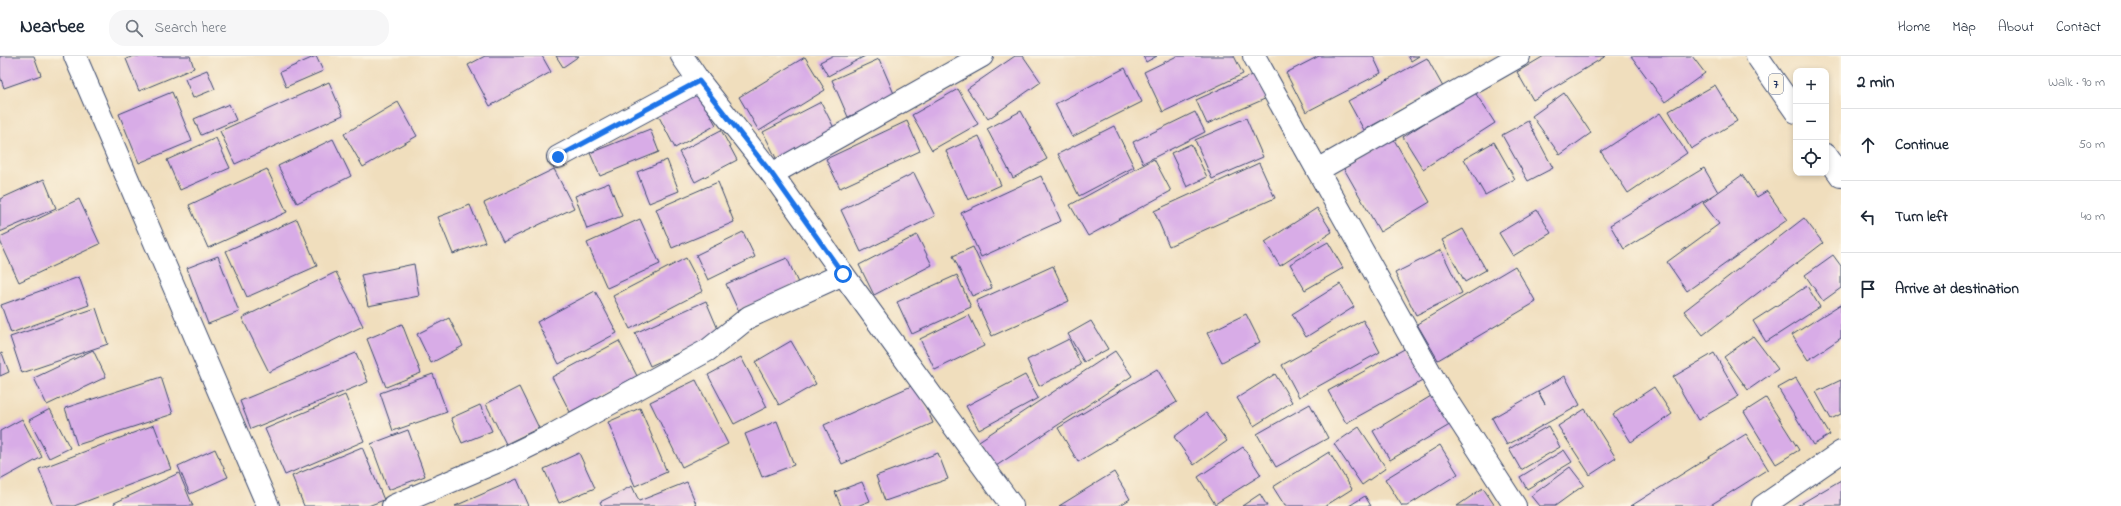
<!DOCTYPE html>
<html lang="en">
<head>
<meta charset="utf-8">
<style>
	body { margin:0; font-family:"Indie Flower",sans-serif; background:#f6f6f7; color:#1f2937 }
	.controls { position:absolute; right:12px; top:12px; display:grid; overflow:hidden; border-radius:8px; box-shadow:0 2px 6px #0003 }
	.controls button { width:36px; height:36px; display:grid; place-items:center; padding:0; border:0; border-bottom:1px solid #e0e1e3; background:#fff; color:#1f2937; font:20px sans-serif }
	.stop { position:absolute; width:12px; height:12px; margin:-9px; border:3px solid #1a73e8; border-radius:50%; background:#fff }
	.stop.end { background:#1a73e8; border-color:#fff; box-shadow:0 1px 4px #0008 }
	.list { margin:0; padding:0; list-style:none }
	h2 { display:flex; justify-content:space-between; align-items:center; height:52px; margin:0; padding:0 16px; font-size:17px }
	h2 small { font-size:13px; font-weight:400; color:#747a83 }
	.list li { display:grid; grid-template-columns:26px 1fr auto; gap:12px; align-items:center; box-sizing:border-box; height:72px; padding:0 16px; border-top:1px solid #e0e1e3 }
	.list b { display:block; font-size:15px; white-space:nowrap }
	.list em { font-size:13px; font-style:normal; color:#747a83 }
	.icon { flex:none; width:22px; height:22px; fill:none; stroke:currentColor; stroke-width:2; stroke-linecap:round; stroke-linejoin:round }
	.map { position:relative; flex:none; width:1841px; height:450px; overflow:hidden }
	header { display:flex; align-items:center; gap:24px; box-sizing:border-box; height:56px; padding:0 20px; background:#fff; border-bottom:1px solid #e0e1e3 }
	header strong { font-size:19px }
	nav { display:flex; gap:22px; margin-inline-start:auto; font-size:14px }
	.search { width:280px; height:36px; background:#f6f6f7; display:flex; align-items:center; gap:10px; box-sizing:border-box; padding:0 14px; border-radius:16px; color:#747a83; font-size:15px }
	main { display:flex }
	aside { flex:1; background:#fff }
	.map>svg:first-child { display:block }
	.building { fill:#d8ace7 }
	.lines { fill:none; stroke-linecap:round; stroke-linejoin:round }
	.minor-casing { stroke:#3b496c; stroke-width:24 }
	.highway-casing { stroke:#3b496c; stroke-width:24 }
	.minor { stroke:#fff; stroke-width:22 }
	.highway { stroke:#fff; stroke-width:22 }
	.route { stroke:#1a73e8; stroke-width:5 }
	.labels { text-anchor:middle; stroke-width:3; stroke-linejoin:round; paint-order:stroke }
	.shield { fill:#fcf5e5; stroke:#5e6a86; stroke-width:1 }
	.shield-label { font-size:12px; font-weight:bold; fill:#1b2f5e }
</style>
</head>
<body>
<header>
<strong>Nearbee</strong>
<div class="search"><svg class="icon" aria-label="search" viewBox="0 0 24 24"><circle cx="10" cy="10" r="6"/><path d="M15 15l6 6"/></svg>Search here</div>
<nav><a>Home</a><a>Map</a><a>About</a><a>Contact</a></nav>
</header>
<main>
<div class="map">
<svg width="1841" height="450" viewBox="0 0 1841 450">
	<rect width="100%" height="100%" fill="#fcf5e5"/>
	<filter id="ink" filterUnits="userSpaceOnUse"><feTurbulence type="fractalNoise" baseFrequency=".025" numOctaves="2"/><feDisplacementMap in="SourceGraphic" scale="8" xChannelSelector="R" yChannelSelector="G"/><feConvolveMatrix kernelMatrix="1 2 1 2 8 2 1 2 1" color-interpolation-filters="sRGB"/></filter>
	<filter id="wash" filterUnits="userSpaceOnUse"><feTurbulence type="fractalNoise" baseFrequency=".012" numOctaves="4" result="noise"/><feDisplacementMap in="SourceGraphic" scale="16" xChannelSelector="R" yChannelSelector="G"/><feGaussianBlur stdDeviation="0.9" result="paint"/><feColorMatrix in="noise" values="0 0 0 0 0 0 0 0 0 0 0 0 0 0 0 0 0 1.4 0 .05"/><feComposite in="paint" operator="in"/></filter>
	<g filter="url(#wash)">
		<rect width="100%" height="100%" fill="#f0debd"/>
		<g id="blocks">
			<g class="building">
				<path d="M0 0H34L41 19 4 32 0 20Z"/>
				<path d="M134 0H190L194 12 139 35 126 3Z"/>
				<path d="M316 0 323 15 286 31 280 16Z"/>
				<path d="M485 0H542L551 16 490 50 468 9Z"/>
				<path d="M556 0H579L563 11Z"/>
				<path d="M832 0H865L828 20 820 6Z"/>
				<path d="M1015 0H1023L1041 26 988 63 967 33Z"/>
				<path d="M1143 0H1157L1146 6Z"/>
				<path d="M1177 0H1234L1243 18 1163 56 1144 16Z"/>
				<path d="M1319 0H1373L1381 17 1306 56 1286 17Z"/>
				<path d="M1408 0H1419L1411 5Z"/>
				<path d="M1544 0H1606L1533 44 1517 16Z"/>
				<path d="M1631 0H1692L1705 17 1665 46Z"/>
				<path d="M805 1 825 34 759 75 739 41Z"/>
				<path d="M1427 2 1443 31 1364 74 1348 45Z"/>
				<path d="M879 3 895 40 848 61 832 24Z"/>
				<path d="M1125 12 1142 46 1072 81 1055 48Z"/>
				<path d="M207 14 215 33 193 42 185 23Z"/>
				<path d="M1256 17 1267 42 1207 68 1196 44Z"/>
				<path d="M329 26 343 59 235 108 220 75Z"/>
				<path d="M1715 29 1737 65 1691 93 1669 55Z"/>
				<path d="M958 33 978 68 932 94 912 59Z"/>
				<path d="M697 35 716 69 675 92 657 57Z"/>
				<path d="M1474 35 1495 67 1423 113 1403 81Z"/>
				<path d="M172 36 192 85 139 107 119 58Z"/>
				<path d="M1564 37 1591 77 1560 99 1532 60Z"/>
				<path d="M398 46 417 80 363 111 344 78Z"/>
				<path d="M821 46 835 74 777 104 763 76Z"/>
				<path d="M229 48 236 64 201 79 194 63Z"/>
				<path d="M1021 55 1047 103 1013 122 987 73Z"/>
				<path d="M1195 56 1205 76 1143 107 1133 86Z"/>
				<path d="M1660 57 1687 97 1628 137 1601 96Z"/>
				<path d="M1246 62 1263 101 1212 123 1195 84Z"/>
				<path d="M907 65 920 95 840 132 826 103Z"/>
				<path d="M1528 65 1553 112 1528 125 1502 79Z"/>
				<path d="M1114 70 1134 111 1079 140 1058 98Z"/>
				<path d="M650 73 659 96 600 120 590 97Z"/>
				<path d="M721 74 737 104 695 126 679 96Z"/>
				<path d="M979 80 1001 129 968 144 946 95Z"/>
				<path d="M216 82 230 112 180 134 167 104Z"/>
				<path d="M1393 82 1430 146 1380 176 1343 111Z"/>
				<path d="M333 83 351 120 297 147 278 110Z"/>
				<path d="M1494 86 1515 123 1485 139 1464 103Z"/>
				<path d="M1191 88 1207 121 1187 131 1171 97Z"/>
				<path d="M1154 103 1171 135 1088 180 1070 149Z"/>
				<path d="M667 104 679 135 649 147 637 116Z"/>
				<path d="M1259 107 1275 142 1169 190 1154 155Z"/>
				<path d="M1704 112 1718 136 1624 193 1610 169Z"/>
				<path d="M267 113 287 156 208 192 189 149Z"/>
				<path d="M554 113 574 152 503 186 484 147Z"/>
				<path d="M914 117 935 160 861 196 841 154Z"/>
				<path d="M1742 119 1757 141 1767 135 1787 164 1687 235 1667 206 1719 168 1703 147Z"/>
				<path d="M1041 120 1061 165 981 201 961 157Z"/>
				<path d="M44 123 56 152 0 176V143Z"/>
				<path d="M718 126 734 166 672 192 656 153Z"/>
				<path d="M609 127 622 160 587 173 575 140Z"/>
				<path d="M79 143 100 188 19 226 0 185V181Z"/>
				<path d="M470 149 485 186 453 198 438 161Z"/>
				<path d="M1317 152 1332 176 1280 210 1265 186Z"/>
				<path d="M1537 154 1551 177 1513 200 1499 177Z"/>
				<path d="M1804 162 1823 187 1703 279 1684 255Z"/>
				<path d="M297 163 317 210 247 241 226 195Z"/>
				<path d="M640 163 660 208 607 232 587 187Z"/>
				<path d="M1463 173 1486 214 1465 226 1442 184Z"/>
				<path d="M743 176 755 201 708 224 696 199Z"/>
				<path d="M917 179 932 209 874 239 859 209Z"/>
				<path d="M1328 186 1343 212 1305 234 1290 208Z"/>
				<path d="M973 191 992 232 972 240 953 200Z"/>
				<path d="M1441 194 1462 237 1416 259 1395 217Z"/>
				<path d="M1833 199 1841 210V232L1823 245 1805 219Z"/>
				<path d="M218 200 239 256 208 268 187 212Z"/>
				<path d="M686 202 703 235 630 273 613 240Z"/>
				<path d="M787 202 798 227 738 254 726 228Z"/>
				<path d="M414 208 419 240 368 250 361 219Z"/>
				<path d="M1053 210 1069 245 992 280 976 245Z"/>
				<path d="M1515 210 1536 246 1438 304 1417 268Z"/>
				<path d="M336 216 363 270 269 316 242 262Z"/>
				<path d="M957 219 971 251 912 278 897 246Z"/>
				<path d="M79 221 89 249 11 277 1 249Z"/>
				<path d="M1340 228 1354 251 1306 281 1292 258Z"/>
				<path d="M1807 230 1820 251 1766 286 1753 265Z"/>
				<path d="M595 235 617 277 559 308 537 266Z"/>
				<path d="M706 245 720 278 650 310 635 277Z"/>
				<path d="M1841 248V282L1808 304 1792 279Z"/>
				<path d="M96 252 108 288 22 317 10 281Z"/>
				<path d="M1246 258 1260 286 1222 306 1207 277Z"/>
				<path d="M969 259 984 290 935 314 920 283Z"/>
				<path d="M449 262 463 290 431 307 417 278Z"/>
				<path d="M1363 264 1380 296 1299 341 1282 309Z"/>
				<path d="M1091 265 1108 293 1084 306 1068 278Z"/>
				<path d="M402 268 421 317 386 331 367 283Z"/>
				<path d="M1753 280 1778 313 1748 334 1724 301Z"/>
				<path d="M1069 283 1081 309 1039 330 1027 304Z"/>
				<path d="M619 285 637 320 570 356 552 321Z"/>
				<path d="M791 285 816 328 779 349 755 306Z"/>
				<path d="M1408 291 1426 323 1346 367 1328 335Z"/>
				<path d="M93 294 106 321 47 349 34 322Z"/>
				<path d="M1115 295 1132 320 996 410 979 385Z"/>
				<path d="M2 297 9 316 0 320V298Z"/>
				<path d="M356 297 368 326 251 373 240 345Z"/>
				<path d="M1714 297 1739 340 1698 364 1673 321Z"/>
				<path d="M741 301 767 351 734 368 708 319Z"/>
				<path d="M1157 313 1177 346 1078 406 1058 372Z"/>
				<path d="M433 318 447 356 393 375 380 337Z"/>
				<path d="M1275 318 1292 346 1254 370 1237 342Z"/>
				<path d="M1025 319 1038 342 979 374 966 350Z"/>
				<path d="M1565 320 1580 349 1507 389 1492 362 1538 336 1545 348 1538 335Z"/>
				<path d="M161 321 173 358 77 389 65 352Z"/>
				<path d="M1796 322 1830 379 1813 389 1778 332Z"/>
				<path d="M696 324 728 388 682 411 650 346Z"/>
				<path d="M1841 324V358L1831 363 1816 336Z"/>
				<path d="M916 328 933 367 842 408 824 369Z"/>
				<path d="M519 331 539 372 506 388 486 348Z"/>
				<path d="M1654 331 1672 358 1631 386 1613 358Z"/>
				<path d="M1436 337 1453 367 1390 404 1373 375Z"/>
				<path d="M345 339 364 385 285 419 265 373Z"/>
				<path d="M1766 342 1799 394 1776 408 1744 356Z"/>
				<path d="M1310 348 1328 382 1276 411 1257 378Z"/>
				<path d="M480 349 492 375 462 387 451 362Z"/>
				<path d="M640 352 667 416 635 430 608 366Z"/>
				<path d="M50 353 70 392 49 402 29 364Z"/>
				<path d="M1585 353 1616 402 1590 419 1558 370Z"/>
				<path d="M1206 357 1227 385 1194 409 1174 381Z"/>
				<path d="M22 363 42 401 0 424V375Z"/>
				<path d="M777 365 794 409 762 421 745 378Z"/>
				<path d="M154 369 171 413 74 450H54L39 413Z"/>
				<path d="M1548 370 1560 391 1521 414 1509 393Z"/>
				<path d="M1359 371 1386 412 1362 429 1334 388Z"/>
				<path d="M408 374 425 420 388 434 371 388Z"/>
				<path d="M1746 378 1768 413 1709 450H1631Z"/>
				<path d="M1440 389 1458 418 1407 450H1402L1385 423Z"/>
				<path d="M362 391 384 444 368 450H304L292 420Z"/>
				<path d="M1243 391 1261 419 1215 448 1198 421Z"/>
				<path d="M215 393 228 421 190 438 178 410Z"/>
				<path d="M1564 394 1572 406 1527 433 1520 421Z"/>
				<path d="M1329 396 1352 433 1325 450H1285L1273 431Z"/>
				<path d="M579 397 595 432 559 447 544 413Z"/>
				<path d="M938 397 948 423 885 445 876 420Z"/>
				<path d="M1570 411 1584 429 1555 450H1539L1531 440Z"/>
				<path d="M1114 416 1130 443 1119 450H1059Z"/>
				<path d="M179 417 193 450H115L114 447Z"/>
				<path d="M517 423 529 450H455Z"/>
				<path d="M1841 424V450H1797Z"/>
				<path d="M687 426 697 450H602L600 446 632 430 639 445Z"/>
				<path d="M862 426 870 445 857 450H841L835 436Z"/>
				<path d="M1483 432 1495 450H1457Z"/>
				<path d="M1260 438 1267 450H1242Z"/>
				<path d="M1365 440 1371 450H1349Z"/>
			</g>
		</g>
	</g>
	<g filter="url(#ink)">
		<use href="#blocks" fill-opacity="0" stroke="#3b496c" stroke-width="1"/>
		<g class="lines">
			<g class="minor-casing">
				<g id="minor">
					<path d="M75 0 268 450"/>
					<path d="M682 0 699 25 772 118 843 218 1012 450"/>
					<path d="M1254 0 1440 334 1515 450"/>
					<path d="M558 101 699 25"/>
					<path d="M1318 114 1519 0"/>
					<path d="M772 118 982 0"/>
					<path d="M393 450 501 404 556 377 708 294 749 261 843 218"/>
					<path d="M1763 450 1841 396"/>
				</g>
			</g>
			<g class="highway-casing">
				<g id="highway">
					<path d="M1757 0 1796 56"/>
					<path d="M1826 99 1841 120"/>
				</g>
			</g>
			<use href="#minor" class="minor"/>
			<use href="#highway" class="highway"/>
		</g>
	</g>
	<g class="lines" filter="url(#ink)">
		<path class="route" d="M558 101 699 25 772 118 843 218"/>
	</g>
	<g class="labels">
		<rect class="shield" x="1769" y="18" width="14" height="20" rx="3"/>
		<g class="shield-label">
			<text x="1776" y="32">7</text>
		</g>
	</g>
</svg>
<div class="controls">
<button>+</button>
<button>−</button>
<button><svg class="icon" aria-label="locate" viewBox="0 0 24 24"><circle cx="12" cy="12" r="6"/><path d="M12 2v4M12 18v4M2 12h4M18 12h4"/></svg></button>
</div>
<div class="stop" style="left:843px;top:218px"></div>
<div class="stop end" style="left:558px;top:101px"></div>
</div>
<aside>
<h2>2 min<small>Walk · 90 m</small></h2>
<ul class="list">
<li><svg class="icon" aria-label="ahead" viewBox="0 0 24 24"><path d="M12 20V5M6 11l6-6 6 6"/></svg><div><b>Continue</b></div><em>50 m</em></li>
<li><svg class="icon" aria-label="left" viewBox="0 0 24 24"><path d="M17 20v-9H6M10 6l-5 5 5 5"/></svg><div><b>Turn left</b></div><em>40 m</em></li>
<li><svg class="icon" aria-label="arrive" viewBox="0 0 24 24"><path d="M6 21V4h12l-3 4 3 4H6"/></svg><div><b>Arrive at destination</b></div></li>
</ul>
</aside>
</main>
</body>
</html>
